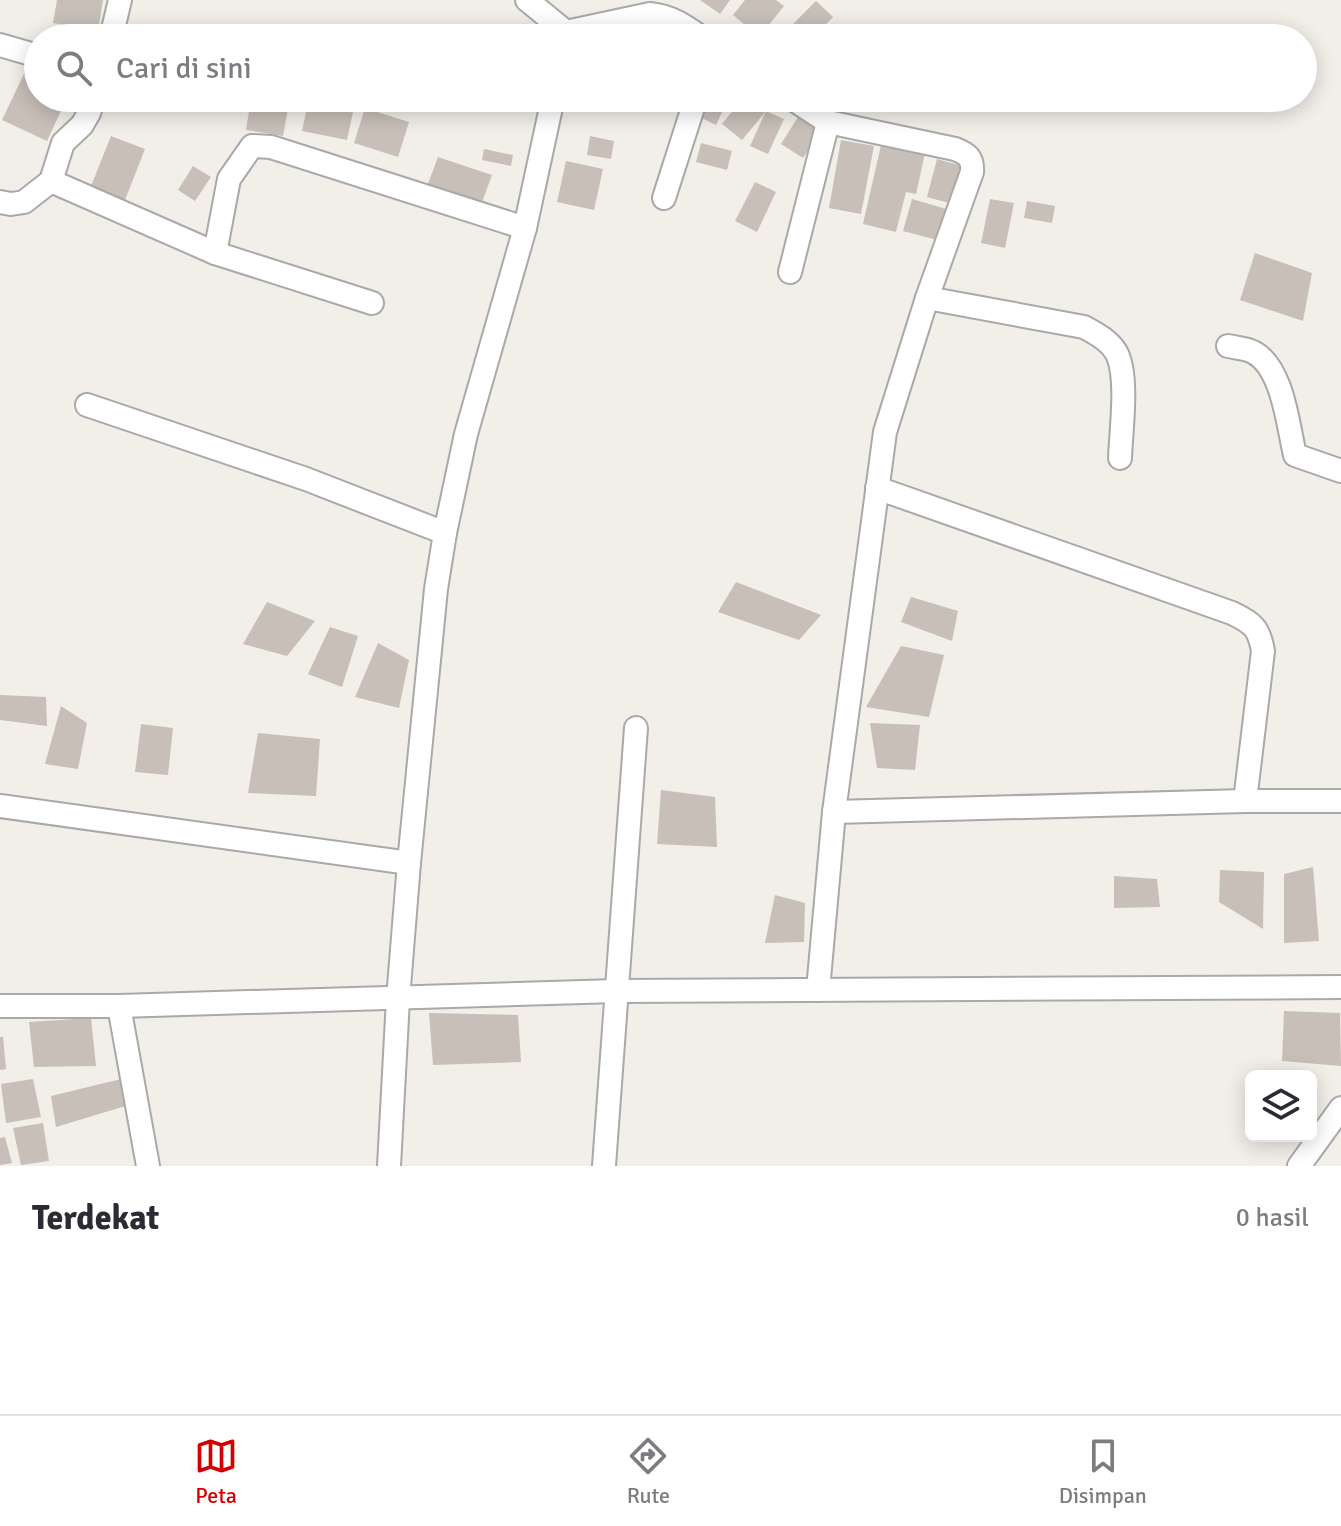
<!DOCTYPE html>
<html lang="id">
<head>
<meta charset="utf-8">
<style>
	body { margin:0; font-family:Signika,sans-serif; background:#f2f2f3; color:#2b2b33 }
	.controls { position:absolute; right:24px; bottom:24px; display:grid; overflow:hidden; border-radius:12px; box-shadow:0 4px 20px #0003 }
	.controls button { width:72px; height:72px; display:grid; place-items:center; padding:0; border:0; border-bottom:2px solid #e1e1e2; background:#fff; color:#2b2b33; font:40px sans-serif }
	.list { margin:0; padding:0; list-style:none }
	h2 { display:flex; justify-content:space-between; align-items:center; height:104px; margin:0; padding:0 32px; font-size:34px }
	h2 small { font-size:26px; font-weight:400; color:#7c7c81 }
	.icon { flex:none; width:44px; height:44px; fill:none; stroke:currentColor; stroke-width:2; stroke-linecap:round; stroke-linejoin:round }
	.map { position:relative; flex:none; width:1341px; height:1166px; overflow:hidden }
	.search { position:absolute; background:#fff; box-shadow:0 4px 20px #0003; left:24px; right:24px; top:24px; height:88px; display:flex; align-items:center; gap:20px; box-sizing:border-box; padding:0 28px; border-radius:44px; color:#7c7c81; font-size:30px }
	.sheet { height:248px; background:#fff }
	nav { display:flex; justify-content:space-around; align-items:center; box-sizing:border-box; height:112px; border-top:2px solid #e1e1e2; background:#fff; font-size:22px; color:#7c7c81 }
	nav a { display:grid; justify-items:center; gap:4px }
	nav .on { color:#d40000 }
	.map>svg:first-child { display:block }
	.building { fill:#c7bfb8 }
	.lines { fill:none; stroke-linecap:round; stroke-linejoin:round }
	.street-casing { stroke:#a9a9a9; stroke-width:26 }
	.street { stroke:#fff; stroke-width:22 }
</style>
</head>
<body>
<div class="map">
<svg width="1341" height="1166" viewBox="0 0 1341 1166">
	<rect width="100%" height="100%" fill="#f2efe9"/>
	<g class="building">
		<path d="M57 0H103L98 31 53 23Z"/>
		<path d="M700 0H730L720 14Z"/>
		<path d="M745 0H776L784 6 759 37 733 15Z"/>
		<path d="M816 1 833 17 813 38H779Z"/>
		<path d="M32 57 38 60V98H67L47 141 2 120Z"/>
		<path d="M251 98H290L283 136 246 130Z"/>
		<path d="M309 98H356L347 140 302 131Z"/>
		<path d="M577 98H616L614 106 577 100Z"/>
		<path d="M704 98H729L716 125 696 115Z"/>
		<path d="M743 98H749L766 111 742 140 722 124Z"/>
		<path d="M365 108 409 122 398 157 354 143Z"/>
		<path d="M766 111 784 119 768 154 750 146Z"/>
		<path d="M801 112 824 126 803 158 781 144Z"/>
		<path d="M111 136 145 149 123 205 89 191Z"/>
		<path d="M590 136 614 141 611 159 587 155Z"/>
		<path d="M841 140 874 146 861 214 829 208Z"/>
		<path d="M701 143 732 151 727 170 696 162Z"/>
		<path d="M881 145 925 153 916 194 906 192 896 232 863 224Z"/>
		<path d="M484 149 513 155 511 166 482 160Z"/>
		<path d="M438 157 492 175 480 208 426 189Z"/>
		<path d="M937 159 966 167 956 205 927 197Z"/>
		<path d="M566 161 603 169 594 210 557 202Z"/>
		<path d="M193 166 211 177 195 201 178 190Z"/>
		<path d="M755 182 776 192 757 232 735 221Z"/>
		<path d="M912 199 950 210 941 241 903 231Z"/>
		<path d="M990 199 1014 203 1005 248 981 243Z"/>
		<path d="M1027 201 1055 206 1052 223 1024 218Z"/>
		<path d="M1255 253 1312 273 1303 321 1240 300Z"/>
		<path d="M736 582 821 615 799 640 718 612Z"/>
		<path d="M911 597 958 611 952 641 901 622Z"/>
		<path d="M267 602 315 621 287 656 243 644Z"/>
		<path d="M330 627 358 636 342 687 308 674Z"/>
		<path d="M378 643 409 660 399 708 355 697Z"/>
		<path d="M901 646 944 655 929 717 866 707Z"/>
		<path d="M0 695 46 697 47 726 0 720Z"/>
		<path d="M61 706 87 723 78 769 45 764Z"/>
		<path d="M870 723 920 725 915 770 877 768Z"/>
		<path d="M141 724 173 728 168 775 135 772Z"/>
		<path d="M258 733 320 739 316 796 248 793Z"/>
		<path d="M661 790 715 797 717 847 657 844Z"/>
		<path d="M1313 867 1319 941 1284 943V874Z"/>
		<path d="M1220 870 1264 872 1263 929 1219 902Z"/>
		<path d="M1114 876 1157 879 1160 907 1114 908Z"/>
		<path d="M775 895 805 903 804 942 765 943Z"/>
		<path d="M1284 1011 1340 1013 1341 1066 1282 1061Z"/>
		<path d="M429 1013 518 1015 521 1062 433 1065Z"/>
		<path d="M91 1018 96 1066 34 1067 29 1022Z"/>
		<path d="M0 1037H3L6 1069 0 1070Z"/>
		<path d="M33 1079 41 1117 6 1123 1 1084Z"/>
		<path d="M121 1079 129 1105 56 1127 51 1096Z"/>
		<path d="M43 1123 49 1161 21 1165 13 1128Z"/>
		<path d="M5 1137 12 1163 0 1165V1138Z"/>
	</g>
	<g class="lines">
		<g class="street-casing">
			<g id="street">
				<path d="M527 0 566 32 565 38"/>
				<path d="M566 32 650 14C671 16 685 26 702 38"/>
				<path d="M111 38 120 0"/>
				<path d="M0 45 38 56"/>
				<path d="M791 98 828 122 955 149C968 154 973 158 972 172L927 298 885 432 834 812 818 990"/>
				<path d="M51 181 215 253 372 303"/>
				<path d="M664 198 696 98"/>
				<path d="M0 202 11 204 24 202 51 181 63 143 82 125 89 113 94 98"/>
				<path d="M215 253 229 179 252 146 271 147 525 228"/>
				<path d="M790 272 828 122"/>
				<path d="M927 298 1084 327C1097 334 1112 342 1118 356 1128 381 1121 430 1120 458"/>
				<path d="M1228 346C1236 348 1246 348 1253 352 1283 367 1288 426 1295 455L1341 471"/>
				<path d="M87 405 306 479 445 533"/>
				<path d="M877 488 1232 613C1253 623 1259 628 1263 651L1245 801"/>
				<path d="M0 806 409 863"/>
				<path d="M834 812 1245 801H1341"/>
				<path d="M0 1006H119L616 991 1341 987"/>
				<path d="M119 1006 148 1166"/>
				<path d="M389 1166 398 999 409 863 436 589 445 533 466 434 525 228 553 98"/>
				<path d="M604 1166 636 728"/>
				<path d="M1299 1166 1341 1108"/>
			</g>
		</g>
		<use href="#street" class="street"/>
	</g>
</svg>
<div class="controls">
<button><svg class="icon" aria-label="layers" viewBox="0 0 24 24"><path d="M12 4l9 5-9 5-9-5zM3 14l9 5 9-5"/></svg></button>
</div>
<div class="search"><svg class="icon" aria-label="search" viewBox="0 0 24 24"><circle cx="10" cy="10" r="6"/><path d="M15 15l6 6"/></svg>Cari di sini</div>
</div>
<section class="sheet">
<h2>Terdekat<small>0 hasil</small></h2>
<ul class="list">
</ul>
</section>
<nav>
<a class="on"><svg class="icon" aria-label="map" viewBox="0 0 24 24"><path d="M3 6l6-2 6 2 6-2v14l-6 2-6-2-6 2zM9 4v14M15 6v14"/></svg>Peta</a>
<a><svg class="icon" aria-label="directions" viewBox="0 0 24 24"><path d="M12 3l9 9-9 9-9-9zM9 14v-3h6M13 9l2 2-2 2"/></svg>Rute</a>
<a><svg class="icon" aria-label="saved" viewBox="0 0 24 24"><path d="M7 4h10v16l-5-4-5 4z"/></svg>Disimpan</a>
</nav>
</body>
</html>
